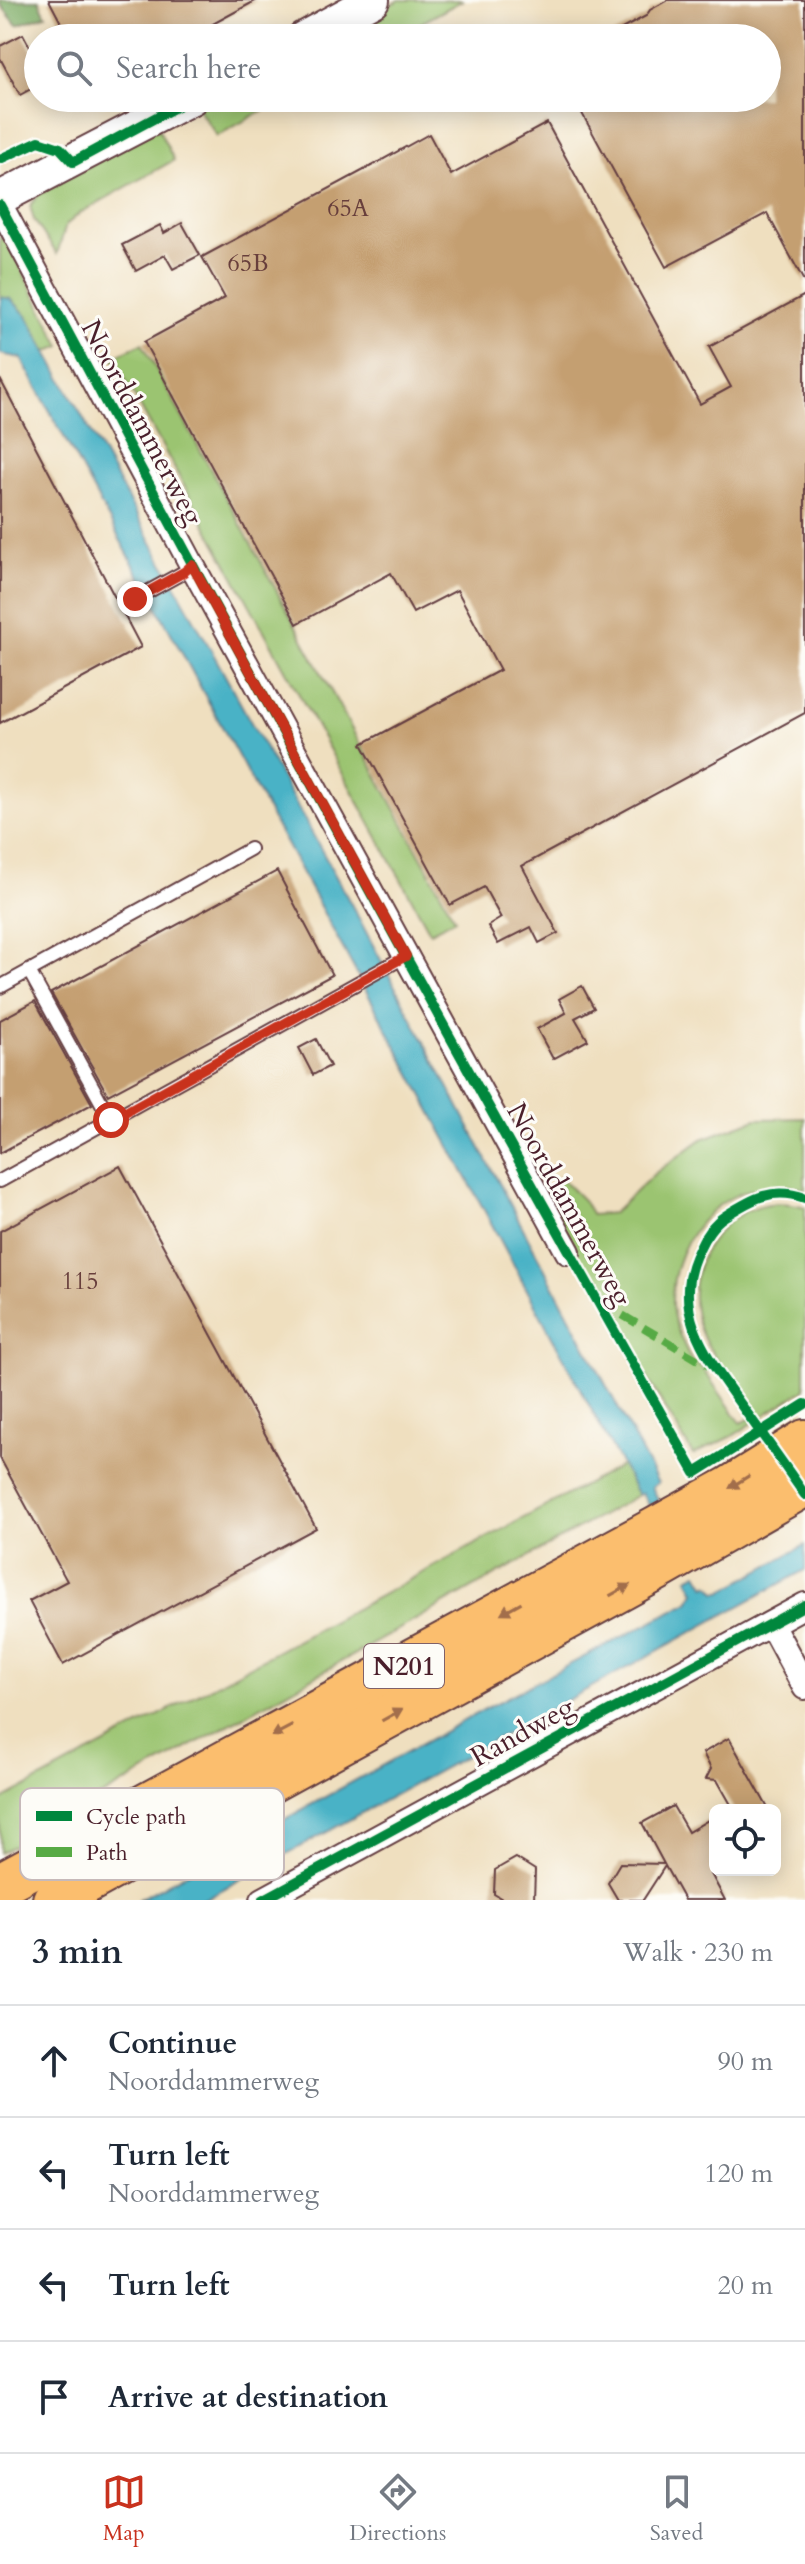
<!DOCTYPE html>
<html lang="en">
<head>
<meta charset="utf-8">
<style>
	body { margin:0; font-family:Cardo,serif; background:#f6f6f7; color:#1f2937 }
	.controls { position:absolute; right:24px; bottom:24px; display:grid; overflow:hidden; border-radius:12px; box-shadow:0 4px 20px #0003 }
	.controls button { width:72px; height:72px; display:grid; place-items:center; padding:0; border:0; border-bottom:2px solid #e0e1e3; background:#fff; color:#1f2937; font:40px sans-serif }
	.stop { position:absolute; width:24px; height:24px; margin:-18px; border:6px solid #c8321e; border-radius:50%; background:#fff }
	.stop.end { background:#c8321e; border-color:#fff; box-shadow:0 2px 8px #0008 }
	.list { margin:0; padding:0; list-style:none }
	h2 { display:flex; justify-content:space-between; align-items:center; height:104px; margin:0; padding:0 32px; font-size:34px }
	h2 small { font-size:26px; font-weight:400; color:#747a83 }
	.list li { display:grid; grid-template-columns:52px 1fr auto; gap:24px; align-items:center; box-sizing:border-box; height:112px; padding:0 32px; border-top:2px solid #e0e1e3 }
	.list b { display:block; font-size:30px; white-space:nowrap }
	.list p { margin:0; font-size:26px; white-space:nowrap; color:#747a83 }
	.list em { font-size:26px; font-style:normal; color:#747a83 }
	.icon { flex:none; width:44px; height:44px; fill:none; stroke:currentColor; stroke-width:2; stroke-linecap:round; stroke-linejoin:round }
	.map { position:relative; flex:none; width:805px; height:1900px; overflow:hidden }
	.search { position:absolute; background:#fff; box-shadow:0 4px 20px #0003; left:24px; right:24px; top:24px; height:88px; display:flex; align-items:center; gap:20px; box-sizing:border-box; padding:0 28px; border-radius:44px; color:#747a83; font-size:30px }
	.sheet { height:552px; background:#fff }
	nav { display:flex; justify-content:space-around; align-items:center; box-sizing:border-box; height:112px; border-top:2px solid #e0e1e3; background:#fff; font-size:22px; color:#747a83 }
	nav a { display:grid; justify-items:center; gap:4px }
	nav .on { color:#c8321e }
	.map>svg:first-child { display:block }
	.green { fill:#9bc471; stroke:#72724e; stroke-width:2 }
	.forest { fill:#7caa63; stroke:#636447; stroke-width:2 }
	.water { fill:#48b2c6; stroke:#496878; stroke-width:2 }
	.building { fill:#c49f71 }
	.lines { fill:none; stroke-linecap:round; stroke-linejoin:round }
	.service-casing { stroke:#633c41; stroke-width:16 }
	.minor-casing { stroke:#633c41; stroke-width:28 }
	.tertiary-casing { stroke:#633c41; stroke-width:36 }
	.trunk-casing { stroke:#633c41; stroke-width:46 }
	.service { stroke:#fff; stroke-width:12 }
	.minor { stroke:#fff; stroke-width:24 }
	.tertiary { stroke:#fff; stroke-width:32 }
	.trunk { stroke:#fbbe6e; stroke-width:42 }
	.quiet { stroke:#57aa44; stroke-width:8; stroke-dasharray:16 8; stroke-linecap:butt }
	.cycleway-casing { stroke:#fdfcf7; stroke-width:15 }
	.cycleway { stroke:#00873e; stroke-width:10 }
	.oneway { fill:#a26e4c }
	.route { stroke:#c8321e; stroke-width:10 }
	.labels { text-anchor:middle; stroke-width:6; stroke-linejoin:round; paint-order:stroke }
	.number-label { font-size:24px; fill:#683f3c }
	.shield { fill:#fdfcf7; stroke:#806168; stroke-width:2 }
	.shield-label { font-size:26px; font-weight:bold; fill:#4a1f2b }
	.street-label { font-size:28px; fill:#4a1f2b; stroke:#fdfcf7 }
	.key { fill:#fdfcf7; stroke:#c7baba; stroke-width:2 }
	.key-label { font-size:22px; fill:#4a1f2b }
</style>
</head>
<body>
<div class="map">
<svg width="805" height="1900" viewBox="0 0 805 1900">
	<rect width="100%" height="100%" fill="#fdfcf7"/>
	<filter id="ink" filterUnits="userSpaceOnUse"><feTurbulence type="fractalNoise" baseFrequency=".0125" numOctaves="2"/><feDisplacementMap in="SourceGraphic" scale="16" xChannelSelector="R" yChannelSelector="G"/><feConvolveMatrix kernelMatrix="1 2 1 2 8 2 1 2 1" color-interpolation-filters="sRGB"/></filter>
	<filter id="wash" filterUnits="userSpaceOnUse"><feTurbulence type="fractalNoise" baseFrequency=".006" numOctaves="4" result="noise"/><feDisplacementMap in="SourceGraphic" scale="32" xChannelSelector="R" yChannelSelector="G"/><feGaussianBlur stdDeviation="1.8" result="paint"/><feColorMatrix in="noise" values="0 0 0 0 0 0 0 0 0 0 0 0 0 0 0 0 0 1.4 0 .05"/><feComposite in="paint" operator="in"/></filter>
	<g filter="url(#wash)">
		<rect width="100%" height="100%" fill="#efdfbf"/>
		<g class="green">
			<path d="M399 0H463L394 38H327Z"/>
			<path d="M214 98H285L217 136 197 107Z"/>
			<path d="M158 128 174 160 80 213 66 225 57 254 34 220 30 206 40 193Z"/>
			<path d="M0 236 9 245 61 346 47 352 27 316 11 299 0 298Z"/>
			<path d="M142 343 455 919 430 932 113 357Z"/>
			<path d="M805 1118V1189C731 1171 671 1231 672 1304 673 1325 684 1344 692 1362L700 1365 741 1423 758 1415C741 1385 710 1360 699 1327 676 1261 733 1186 805 1207V1389L731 1437 693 1455 642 1369 607 1299 569 1249 550 1199 560 1177 583 1200 592 1215 613 1213 654 1174 702 1139 756 1119Z"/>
			<path d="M622 1465 638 1495 0 1853V1801Z"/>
		</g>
		<path class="forest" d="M0 0H39L46 15 17 25 0 4Z"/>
		<g class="water">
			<path d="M1 297 11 299 27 316 356 913 658 1483 652 1487 659 1501 649 1506 642 1493 638 1495 603 1431 369 996 21 358 0 354Z"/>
			<path d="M805 1545V1570L203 1900H138L485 1709 689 1602 695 1592 688 1578 698 1573 706 1586 709 1584 716 1592H721Z"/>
		</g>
		<g id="blocks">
			<g class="building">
				<path d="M49 0H257L187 38H69Z"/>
				<path d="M668 0H805V283L767 213 666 267 578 106 592 98H767V38H605L646 16 650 10Z"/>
				<path d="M23 34 38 62V85L20 95 0 58V46Z"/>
				<path d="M547 123 700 404 731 387 709 347 805 295V713L522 866 558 933 539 943 531 927 498 944 488 926 501 918 484 887 450 905 362 744 500 670 457 590 413 613 391 573 297 624 144 342 225 298 202 257 364 170 429 134 451 175Z"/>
				<path d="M182 223 200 255 173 269 165 255 136 271 122 245 160 225 164 233Z"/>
				<path d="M0 379 141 647 0 723Z"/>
				<path d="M277 871 332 975 108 1095 51 993Z"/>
				<path d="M582 986 594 1008 575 1018 588 1040 553 1059 537 1029 566 1013 559 999Z"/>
				<path d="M35 1001 92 1104 0 1153V1020Z"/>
				<path d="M316 1039 330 1066 313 1075 299 1048Z"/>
				<path d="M120 1166 316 1528 63 1665 29 1601 67 1581 0 1458V1231Z"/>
				<path d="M729 1738 769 1810H734L717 1780 706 1779 711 1769 703 1753Z"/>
				<path d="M673 1806 688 1832 715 1816V1872L711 1874 725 1900H684L665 1866 643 1900H618L608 1883 620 1863 664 1864 642 1823Z"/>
				<path d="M516 1858 535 1870 534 1900H504L494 1894 495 1870Z"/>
			</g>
		</g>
	</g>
	<g filter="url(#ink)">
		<use href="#blocks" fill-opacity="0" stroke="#633c41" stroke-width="2"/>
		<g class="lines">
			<g class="service-casing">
				<g id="service">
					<path d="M129 602 184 572 192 565"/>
					<path d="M29 971 111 1120"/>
					<path d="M0 987 250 849"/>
					<path d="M0 1181 406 956"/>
				</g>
			</g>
			<g class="minor-casing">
				<g id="minor">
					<path d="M0 205 192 565 568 1252"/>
					<path d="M771 1624 805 1687"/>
					<path d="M263 1900 805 1605"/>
				</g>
			</g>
			<g class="tertiary-casing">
				<g id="tertiary">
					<path d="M303 38 373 0"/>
					<path d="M0 198 192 98"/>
				</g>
			</g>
			<g class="trunk-casing">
				<g id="trunk">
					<path d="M0 1884 646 1534 728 1489 805 1441"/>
					<path d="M54 1900 663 1566 805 1485"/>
				</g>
			</g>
			<use href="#service" class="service"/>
			<use href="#minor" class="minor"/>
			<use href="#tertiary" class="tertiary"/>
			<use href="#trunk" class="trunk"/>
			<path class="quiet" d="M602 1303 712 1368"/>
			<g class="cycleway-casing">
				<g id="cycleway">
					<path d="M0 159 39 141 60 148 73 162 192 98"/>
					<path d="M0 205C227 631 456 1055 695 1473L805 1404"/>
					<path d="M805 1198C773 1186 752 1199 725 1216 714 1223 704 1237 699 1249 667 1311 710 1361 744 1409 765 1438 785 1466 805 1495"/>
					<path d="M263 1900 805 1605"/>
				</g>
			</g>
			<use href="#cycleway" class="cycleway"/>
		</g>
		<defs><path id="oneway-solid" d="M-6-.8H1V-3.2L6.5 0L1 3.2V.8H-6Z" transform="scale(2)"/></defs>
		<g class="oneway">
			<use href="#oneway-solid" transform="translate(739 1482) rotate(148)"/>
			<use href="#oneway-solid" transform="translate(620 1590) rotate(-29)"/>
			<use href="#oneway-solid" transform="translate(511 1608) rotate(151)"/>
			<use href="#oneway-solid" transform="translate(392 1715) rotate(-29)"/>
			<use href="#oneway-solid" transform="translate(282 1731) rotate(152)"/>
		</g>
	</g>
	<g class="lines" filter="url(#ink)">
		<path class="route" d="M111 1120 406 956 192 565 184 572 135 599"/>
	</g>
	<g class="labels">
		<g class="number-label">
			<text x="348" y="216">65A</text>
			<text x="248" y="271">65B</text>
			<text x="80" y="1289">115</text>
		</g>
		<rect class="shield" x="364" y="1644" width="80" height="44" rx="6"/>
		<g class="shield-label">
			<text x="404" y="1675">N201</text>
		</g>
		<g class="street-label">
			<text transform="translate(143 422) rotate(62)" y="10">Noorddammerweg</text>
			<text transform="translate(570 1204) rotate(61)" y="10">Noorddammerweg</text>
			<text transform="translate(522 1731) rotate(-29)" y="10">Randweg</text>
		</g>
	</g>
	<rect x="20" y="1788" width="264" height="92" rx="12" class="key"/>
	<rect x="36" y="1811" width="36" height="10" fill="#00873e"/>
	<rect x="36" y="1847" width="36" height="10" fill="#57aa44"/>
	<g class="key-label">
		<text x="86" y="1824">Cycle path</text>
		<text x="86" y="1860">Path</text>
	</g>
</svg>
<div class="controls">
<button><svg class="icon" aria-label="locate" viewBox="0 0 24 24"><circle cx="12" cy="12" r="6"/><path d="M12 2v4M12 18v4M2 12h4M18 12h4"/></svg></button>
</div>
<div class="stop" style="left:111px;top:1120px"></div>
<div class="stop end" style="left:135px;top:599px"></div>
<div class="search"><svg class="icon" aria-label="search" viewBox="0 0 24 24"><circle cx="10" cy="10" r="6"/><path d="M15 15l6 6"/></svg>Search here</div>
</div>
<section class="sheet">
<h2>3 min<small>Walk · 230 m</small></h2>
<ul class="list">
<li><svg class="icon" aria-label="ahead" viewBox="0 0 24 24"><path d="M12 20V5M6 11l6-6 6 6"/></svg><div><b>Continue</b><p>Noorddammerweg</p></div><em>90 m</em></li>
<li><svg class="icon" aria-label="left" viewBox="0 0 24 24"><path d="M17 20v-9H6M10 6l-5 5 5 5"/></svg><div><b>Turn left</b><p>Noorddammerweg</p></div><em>120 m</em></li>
<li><svg class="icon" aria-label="left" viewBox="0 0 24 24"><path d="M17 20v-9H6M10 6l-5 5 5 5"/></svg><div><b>Turn left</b></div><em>20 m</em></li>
<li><svg class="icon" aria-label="arrive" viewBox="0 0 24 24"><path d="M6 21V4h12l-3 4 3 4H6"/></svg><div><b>Arrive at destination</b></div></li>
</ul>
</section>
<nav>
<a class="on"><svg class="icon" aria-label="map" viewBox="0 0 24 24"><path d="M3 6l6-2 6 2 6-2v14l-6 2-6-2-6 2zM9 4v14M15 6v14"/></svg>Map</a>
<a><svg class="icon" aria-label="directions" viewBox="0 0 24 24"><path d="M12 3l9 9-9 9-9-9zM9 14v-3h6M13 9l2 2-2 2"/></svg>Directions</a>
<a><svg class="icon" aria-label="saved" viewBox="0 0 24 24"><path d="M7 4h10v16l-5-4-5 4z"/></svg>Saved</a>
</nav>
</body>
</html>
